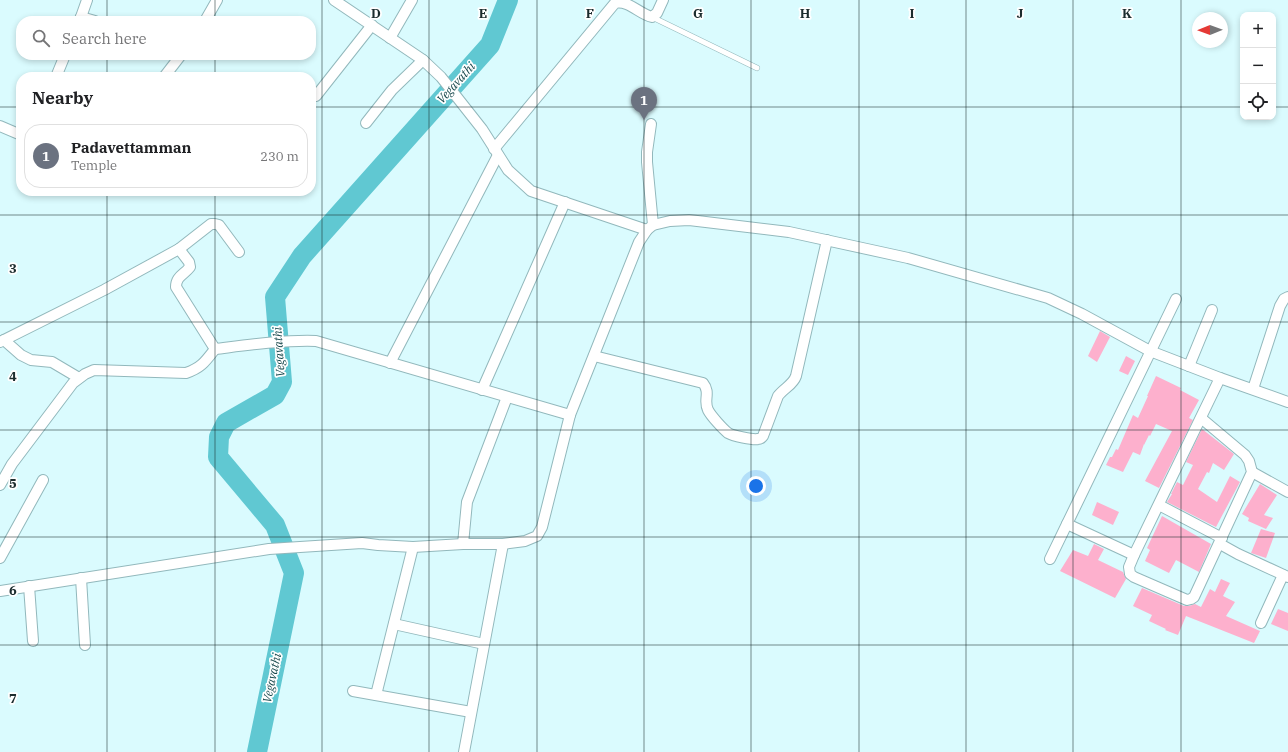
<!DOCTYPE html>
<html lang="en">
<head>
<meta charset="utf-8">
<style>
	body { margin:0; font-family:"IBM Plex Serif",serif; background:#f6f6f6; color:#202124 }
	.controls { position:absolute; right:12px; top:12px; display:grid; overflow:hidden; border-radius:8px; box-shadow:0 2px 6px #0003 }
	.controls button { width:36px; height:36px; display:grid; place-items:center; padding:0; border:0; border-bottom:1px solid #e0e0e0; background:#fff; color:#202124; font:20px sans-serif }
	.compass { position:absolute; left:1192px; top:12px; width:36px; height:36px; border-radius:50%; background:#fff; box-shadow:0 2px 6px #0003; rotate:269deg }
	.you { position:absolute; left:756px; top:486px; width:14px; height:14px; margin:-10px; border:3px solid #fff; border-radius:50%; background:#1a73e8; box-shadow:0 0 0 6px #1a73e833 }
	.badge { display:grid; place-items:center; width:26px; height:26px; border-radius:50%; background:#a21760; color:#fff; font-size:13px; font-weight:700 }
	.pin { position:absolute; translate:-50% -33px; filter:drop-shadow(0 1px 2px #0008) }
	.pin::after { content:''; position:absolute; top:21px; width:14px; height:12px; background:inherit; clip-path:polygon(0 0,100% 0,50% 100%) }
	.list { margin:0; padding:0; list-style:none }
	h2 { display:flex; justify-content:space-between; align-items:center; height:52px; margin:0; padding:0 16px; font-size:17px }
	h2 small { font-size:13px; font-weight:400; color:#757577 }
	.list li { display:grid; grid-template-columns:26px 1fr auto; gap:12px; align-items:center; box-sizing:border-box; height:64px; margin:0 8px 8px; padding:0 8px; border:1px solid #e0e0e0; border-radius:16px }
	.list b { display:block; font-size:15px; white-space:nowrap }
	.list p { margin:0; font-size:13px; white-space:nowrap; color:#757577 }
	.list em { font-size:13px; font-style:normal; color:#757577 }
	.icon { flex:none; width:22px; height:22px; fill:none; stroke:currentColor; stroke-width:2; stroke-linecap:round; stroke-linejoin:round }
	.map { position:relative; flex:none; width:1288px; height:752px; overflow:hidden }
	.search { position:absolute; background:#fff; box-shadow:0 2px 6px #0003; left:16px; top:16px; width:300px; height:44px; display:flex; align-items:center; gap:10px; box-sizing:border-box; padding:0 14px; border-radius:16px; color:#757577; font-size:15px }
	.panel { position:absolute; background:#fff; box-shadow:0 2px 6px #0003; left:16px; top:72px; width:300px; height:124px; border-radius:16px }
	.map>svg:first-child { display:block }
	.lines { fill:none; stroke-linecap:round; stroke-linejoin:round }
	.river { stroke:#60c8d2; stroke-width:20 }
	.building { fill:#fdb0cd }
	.lane-casing { stroke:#92b8bc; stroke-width:6 }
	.street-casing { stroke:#92b8bc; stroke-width:12 }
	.lane { stroke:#fff; stroke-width:5 }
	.street { stroke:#fff; stroke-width:10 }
	.grid { fill:none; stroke:#1c2c2e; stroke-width:1; stroke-opacity:0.55 }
	.labels { text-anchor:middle; stroke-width:3.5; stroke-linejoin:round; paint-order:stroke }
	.water-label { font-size:12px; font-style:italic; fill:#16464a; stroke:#fff }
	.grid-label { font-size:13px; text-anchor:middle; font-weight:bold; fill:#1c2c2e; stroke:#fff; stroke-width:3.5; stroke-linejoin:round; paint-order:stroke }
</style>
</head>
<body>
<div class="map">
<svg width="1288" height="752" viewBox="0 0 1288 752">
	<rect width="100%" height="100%" fill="#dafbfe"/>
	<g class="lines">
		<path class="river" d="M257 752 294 573 275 525 218 457 219 437 226 423 275 395 282 382 275 297 302 256 490 45 508 0"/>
	</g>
	<g class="building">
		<path d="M1100 331 1110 337 1097 362 1088 356Z"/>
		<path d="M1126 356 1135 361 1128 375 1119 371Z"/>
		<path d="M1156 376 1181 388 1180 390 1199 400 1189 418 1193 420 1159 488 1145 481 1172 431 1156 424 1150 436 1149 435 1144 445V444L1140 455 1133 452 1123 472 1106 465 1110 457H1112L1116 449 1118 450 1133 415 1138 418 1148 396H1147Z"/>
		<path d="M1202 429 1234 454 1224 470 1213 463 1209 473 1207 472 1198 489 1217 502 1230 476 1240 482 1216 527 1167 502 1172 494H1171L1177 482 1183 485 1193 465 1186 462Z"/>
		<path d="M1260 484 1277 495 1264 515 1273 518 1266 529 1248 521 1249 518 1242 514Z"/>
		<path d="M1097 502 1119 512 1113 525 1092 515Z"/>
		<path d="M1162 516 1211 544 1199 572 1176 560 1169 573 1145 561 1150 550 1147 548Z"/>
		<path d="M1261 529 1275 533 1266 558 1251 553Z"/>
		<path d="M1094 544 1104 549 1098 560 1123 572 1126 579 1115 598 1060 571 1073 550 1088 556Z"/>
		<path d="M1221 579 1230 583 1223 596 1235 602 1226 616 1260 631 1254 643 1186 616 1178 635 1165 630 1166 629 1149 621 1152 615 1133 606 1142 588 1184 606H1189L1195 604 1201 607 1210 589 1215 592Z"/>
		<path d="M1278 609 1288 613V631L1271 624Z"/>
	</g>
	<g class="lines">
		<g class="lane-casing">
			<path id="lane" d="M652 17 757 68"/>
		</g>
		<g class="street-casing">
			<g id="street">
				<path d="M334 0 423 60 441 77 482 129 508 170 531 191 647 230"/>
				<path d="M81 17 87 0"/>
				<path d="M79 21 81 17 95 21"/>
				<path d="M205 21 217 0"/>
				<path d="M390 38 412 0"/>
				<path d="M56 77 65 55"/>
				<path d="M164 77 181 55"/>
				<path d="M316 96 372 25"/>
				<path d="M366 123 392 90 423 60"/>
				<path d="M651 124 647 152V162L653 225"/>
				<path d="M0 126 21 135"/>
				<path d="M494 149 615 3C629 0 639 14 652 17L657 13 663 0"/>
				<path d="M179 249 211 224H215L219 225 239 252"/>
				<path d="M4 340 21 355 31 360 52 362 79 378"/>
				<path d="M0 342 104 290 179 249 189 262 190 267C184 275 176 276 176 287L215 349C248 345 282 340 316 341L570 415"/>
				<path d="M594 356 703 383C711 393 703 400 708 410 711 416 723 429 728 433 733 436 753 440 758 439 761 439 761 438 763 436L778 396C784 388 793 385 796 376L827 240"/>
				<path d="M390 363 498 155"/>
				<path d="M1189 366 1212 310"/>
				<path d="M1253 389 1280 306 1284 299 1288 297"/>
				<path d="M482 390 565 202"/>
				<path d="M1201 418 1245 455 1249 461 1252 472 1194 597 1191 599 1187 600 1134 577 1130 574 1129 567 1134 555 1220 378"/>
				<path d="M1252 472 1288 492"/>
				<path d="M0 485 12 464 73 383 85 374 94 370 186 373C201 368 205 362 215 349"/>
				<path d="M1159 505 1222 538"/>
				<path d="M1067 524 1134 555"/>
				<path d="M463 544 467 502 507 397"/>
				<path d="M1220 544 1238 554 1288 577"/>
				<path d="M0 558 43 480"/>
				<path d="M1050 559 1176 299"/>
				<path d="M81 578 85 645"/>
				<path d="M29 586 33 641"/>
				<path d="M0 591 269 549 362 543 378 545 413 547 463 544H503L525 541 537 536 542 527 570 415 639 242 647 230 653 225 670 221 689 220 789 232 908 258 1048 298 1082 314 1150 351 1220 378 1288 402"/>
				<path d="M1261 623 1283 575"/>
				<path d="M394 624 484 644"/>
				<path d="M353 691 471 712"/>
				<path d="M376 695 413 547"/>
				<path d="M464 752 503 544"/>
			</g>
		</g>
		<use href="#lane" class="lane"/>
		<use href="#street" class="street"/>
	</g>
	<path class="grid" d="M107 0V21M215 0V21M322 0V752M429 0V752M537 0V752M644 0V752M751 0V752M859 0V752M966 0V752M1073 0V752M1181 0V752M107 55V77M215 55V77M0 107H21M311 107H1243M1273 107H1288M107 191V752M215 191V752M0 215H1288M0 322H1288M0 430H1288M0 537H1288M0 645H1288"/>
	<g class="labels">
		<g class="water-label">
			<text transform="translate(456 83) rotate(-48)" y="4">Vegavathi</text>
			<text transform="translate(279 352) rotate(-94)" y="4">Vegavathi</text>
			<text transform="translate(272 678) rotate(-78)" y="4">Vegavathi</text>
		</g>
	</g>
	<g class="grid-label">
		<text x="376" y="18">D</text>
		<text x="483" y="18">E</text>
		<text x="590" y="18">F</text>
		<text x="698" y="18">G</text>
		<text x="805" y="18">H</text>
		<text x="912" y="18">I</text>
		<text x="1020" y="18">J</text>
		<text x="1127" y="18">K</text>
		<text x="13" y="273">3</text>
		<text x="13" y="381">4</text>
		<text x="13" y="488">5</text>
		<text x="13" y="595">6</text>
		<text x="13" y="703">7</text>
	</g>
</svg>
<div class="controls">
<button>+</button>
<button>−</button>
<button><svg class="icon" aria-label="locate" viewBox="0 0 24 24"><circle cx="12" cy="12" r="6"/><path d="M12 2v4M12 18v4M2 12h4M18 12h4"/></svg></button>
</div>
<svg class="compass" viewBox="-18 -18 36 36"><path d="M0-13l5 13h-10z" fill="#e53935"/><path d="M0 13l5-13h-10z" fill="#757577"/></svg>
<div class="you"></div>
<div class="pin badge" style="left:644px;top:120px;background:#6b7280">1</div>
<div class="search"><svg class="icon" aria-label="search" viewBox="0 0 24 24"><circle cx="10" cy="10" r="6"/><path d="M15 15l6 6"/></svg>Search here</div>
<section class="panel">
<h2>Nearby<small></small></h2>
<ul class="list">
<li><span class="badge" style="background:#6b7280">1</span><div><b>Padavettamman</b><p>Temple</p></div><em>230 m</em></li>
</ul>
</section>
</div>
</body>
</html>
